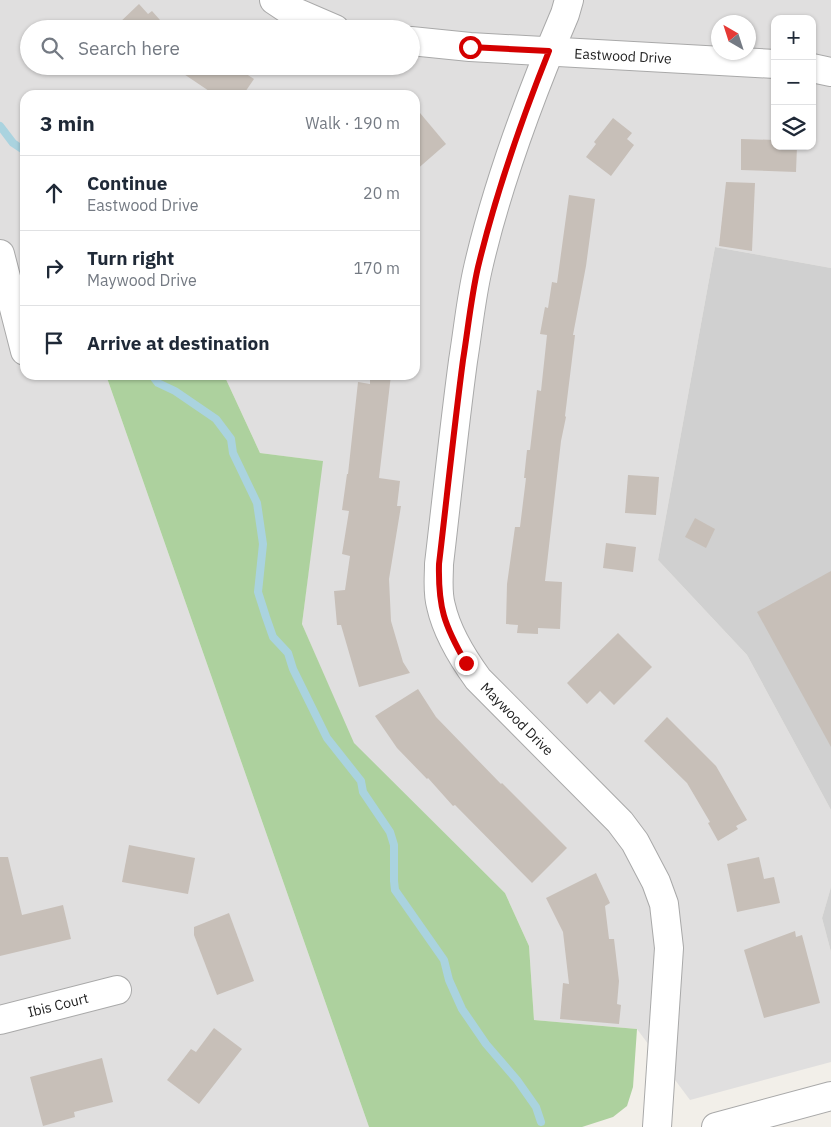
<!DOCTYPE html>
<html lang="en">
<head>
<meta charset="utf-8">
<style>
	body { margin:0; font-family:"IBM Plex Sans",sans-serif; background:#f6f6f7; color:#1f2937 }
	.controls { position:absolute; right:15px; top:15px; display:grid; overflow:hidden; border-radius:10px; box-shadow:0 1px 4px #0004 }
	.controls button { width:45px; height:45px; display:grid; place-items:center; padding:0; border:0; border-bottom:1px solid #e0e1e3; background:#fff; color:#1f2937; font:25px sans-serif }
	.compass { position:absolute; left:711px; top:15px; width:45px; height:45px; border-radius:50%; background:#fff; box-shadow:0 1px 4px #0004; rotate:321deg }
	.stop { position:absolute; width:15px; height:15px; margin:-11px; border:4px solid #d40000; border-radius:50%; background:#fff }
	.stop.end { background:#d40000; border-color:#fff; box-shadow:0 1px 5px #0008 }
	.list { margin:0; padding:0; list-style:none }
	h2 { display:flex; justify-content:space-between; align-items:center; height:65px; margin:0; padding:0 20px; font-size:21px }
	h2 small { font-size:16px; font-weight:400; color:#747a83 }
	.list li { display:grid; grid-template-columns:32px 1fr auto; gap:15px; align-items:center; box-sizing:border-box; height:75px; padding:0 20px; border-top:1px solid #e0e1e3 }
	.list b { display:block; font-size:19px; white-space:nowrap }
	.list p { margin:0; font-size:16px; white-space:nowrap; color:#747a83 }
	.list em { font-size:16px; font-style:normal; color:#747a83 }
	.icon { flex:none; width:28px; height:28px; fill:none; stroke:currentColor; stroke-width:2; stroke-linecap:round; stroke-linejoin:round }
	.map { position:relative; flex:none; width:831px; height:1127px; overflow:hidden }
	.search { position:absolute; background:#fff; box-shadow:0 1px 4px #0004; left:20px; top:20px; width:400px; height:55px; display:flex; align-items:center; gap:12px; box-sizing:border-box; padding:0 18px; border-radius:28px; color:#747a83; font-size:19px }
	.panel { position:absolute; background:#fff; box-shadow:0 1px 4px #0004; left:20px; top:90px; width:400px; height:290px; border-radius:15px }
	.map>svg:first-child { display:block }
	.residential { fill:#e0dfdf; fill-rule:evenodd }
	.religious { fill:#d0d0d0 }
	.forest { fill:#add19e }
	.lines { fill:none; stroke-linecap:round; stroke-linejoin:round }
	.stream { stroke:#aad3df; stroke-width:8 }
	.building { fill:#c7bfb8 }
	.minor-casing { stroke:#a9a9a9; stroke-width:30 }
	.minor { stroke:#fff; stroke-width:28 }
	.route { stroke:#d40000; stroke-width:6 }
	.labels { text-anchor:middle; stroke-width:5; stroke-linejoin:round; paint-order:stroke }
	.street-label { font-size:14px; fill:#222; stroke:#fff }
</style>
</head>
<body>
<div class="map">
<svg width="831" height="1127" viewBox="0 0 831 1127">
	<rect width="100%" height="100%" fill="#f2efe9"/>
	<path class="residential" d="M0 0H831V268L715 247 658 560 747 655 831 810V887L822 918 831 952V1062L690 1100 637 1029 534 1020 529 946 505 893 353 743 302 624 322 461 260 453 224 375H415V95H25V375H106L369 1127H0ZM775 19H812V146H775ZM718 22H748V52H718ZM29 29H411V66H29Z"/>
	<g class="religious">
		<path d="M715 247 831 268V810L747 655 658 560Z"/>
		<path d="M831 887V952L822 918Z"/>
	</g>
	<path class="forest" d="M106 375H224L260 453 323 461 302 624 354 743 505 893 529 946 534 1020 637 1029 633 1087 627 1106 613 1117 582 1127H369Z"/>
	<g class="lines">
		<g class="stream">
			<path d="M0 126 13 143 25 151"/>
			<path d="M152 375 158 383 175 391 216 419 231 439 233 453 257 503 263 544 258 592 266 617 273 637 288 653 293 669 327 738 361 781 363 792 390 832 394 845V881L395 890 444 960 449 980 462 1009 486 1044 517 1080 536 1107 541 1122"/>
		</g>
	</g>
	<g class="building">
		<path d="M139 4 148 14 152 11 168 29H119L116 26Z"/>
		<path d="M172 66H234L254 79 243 95H215Z"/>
		<path d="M415 107 446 144 415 171Z"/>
		<path d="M613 118 632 133 627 139 634 145 611 176 586 157 596 144 594 142Z"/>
		<path d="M741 139 775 140V146H797L796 172 741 170Z"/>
		<path d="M726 182 755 183 752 251 719 246Z"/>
		<path d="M569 195 595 199 586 266 573 335H575L565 416 566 417 561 441 545 581 562 582 560 629 538 628V634L517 633 518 625 506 624 507 584 515 527H520L526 478H524L527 450H530L537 390 541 391 547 335 540 334 545 307 548 308 552 282 557 283Z"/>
		<path d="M370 375H391L379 478 400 481 397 506H401L389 579 391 621 403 662 410 673 359 687 341 625H337L334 591 345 590 350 556 342 554 349 511 342 510 347 474H348L358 382 370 384Z"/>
		<path d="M628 475 659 477 656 515 625 513Z"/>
		<path d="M695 518 715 529 706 548 685 537Z"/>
		<path d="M606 543 636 547 633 572 603 568Z"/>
		<path d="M831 571V747L757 612Z"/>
		<path d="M618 633 652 667 614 705 600 691 587 704 567 683Z"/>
		<path d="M418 689 436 717 501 784 502 783 567 848 532 883 455 805 453 806 428 778 427 779 397 748 375 716Z"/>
		<path d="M667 717 716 766 747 820 736 826 738 829 718 841 708 823 710 822 687 783 644 741Z"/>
		<path d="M129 845 195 858 188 894 122 882Z"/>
		<path d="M0 857H8L22 915 63 905 71 939 0 956Z"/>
		<path d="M759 857 764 879 774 877 780 903 737 912 727 864Z"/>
		<path d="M596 873 610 903 605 906 609 939H614L619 981 617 1004 621 1005 619 1024 560 1019 563 983 569 984 563 932 546 898Z"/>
		<path d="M229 913 254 981 217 995 194 935V927Z"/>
		<path d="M795 931 796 937 802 935 820 1003 764 1018 744 950Z"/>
		<path d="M214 1028 242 1049 199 1104 167 1080 191 1049 196 1052Z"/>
		<path d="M102 1058 113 1102 74 1112 75 1117 43 1126 30 1077Z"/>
	</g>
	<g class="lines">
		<g class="minor-casing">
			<g id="minor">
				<path d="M274 0 286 8 335 29"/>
				<path d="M569 0 565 14C530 96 498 181 478 268 471 298 468 330 463 361 454 428 447 496 439 564 439 578 437 592 441 606 447 633 462 657 478 679L620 822 635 842 656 882 664 904 669 948 657 1127"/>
				<path d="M411 41 470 47 775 64"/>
				<path d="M812 68 831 72"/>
				<path d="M0 254 25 351"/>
				<path d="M0 1020 117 990"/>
				<path d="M716 1127 831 1096"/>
			</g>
		</g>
		<use href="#minor" class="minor"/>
	</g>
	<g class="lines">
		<path class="route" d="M466 663C444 625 438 607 439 564 447 496 454 428 463 360 468 329 471 298 478 267 496 193 521 121 549 51L470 47"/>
	</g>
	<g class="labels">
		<g class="street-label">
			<text transform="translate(623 56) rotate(3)" y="5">Eastwood Drive</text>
			<text transform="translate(517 719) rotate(45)" y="5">Maywood Drive</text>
			<text transform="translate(58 1005) rotate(-14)" y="5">Ibis Court</text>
		</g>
	</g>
</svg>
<div class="controls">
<button>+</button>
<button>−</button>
<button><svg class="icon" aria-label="layers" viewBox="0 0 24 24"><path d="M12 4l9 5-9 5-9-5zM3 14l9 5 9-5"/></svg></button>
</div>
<svg class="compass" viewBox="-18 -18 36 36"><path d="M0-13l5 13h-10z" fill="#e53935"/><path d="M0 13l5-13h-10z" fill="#747a83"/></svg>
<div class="stop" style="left:470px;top:47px"></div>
<div class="stop end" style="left:466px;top:663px"></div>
<div class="search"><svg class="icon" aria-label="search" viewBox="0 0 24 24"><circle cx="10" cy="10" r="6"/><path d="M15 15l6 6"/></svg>Search here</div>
<section class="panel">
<h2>3 min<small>Walk · 190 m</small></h2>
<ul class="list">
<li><svg class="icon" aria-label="ahead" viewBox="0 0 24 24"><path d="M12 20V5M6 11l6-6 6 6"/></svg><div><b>Continue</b><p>Eastwood Drive</p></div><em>20 m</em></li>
<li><svg class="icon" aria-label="right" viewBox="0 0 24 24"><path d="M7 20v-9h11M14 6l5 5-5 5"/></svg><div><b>Turn right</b><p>Maywood Drive</p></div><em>170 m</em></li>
<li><svg class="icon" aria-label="arrive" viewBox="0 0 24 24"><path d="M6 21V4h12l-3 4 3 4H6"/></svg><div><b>Arrive at destination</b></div></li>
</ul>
</section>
</div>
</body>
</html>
